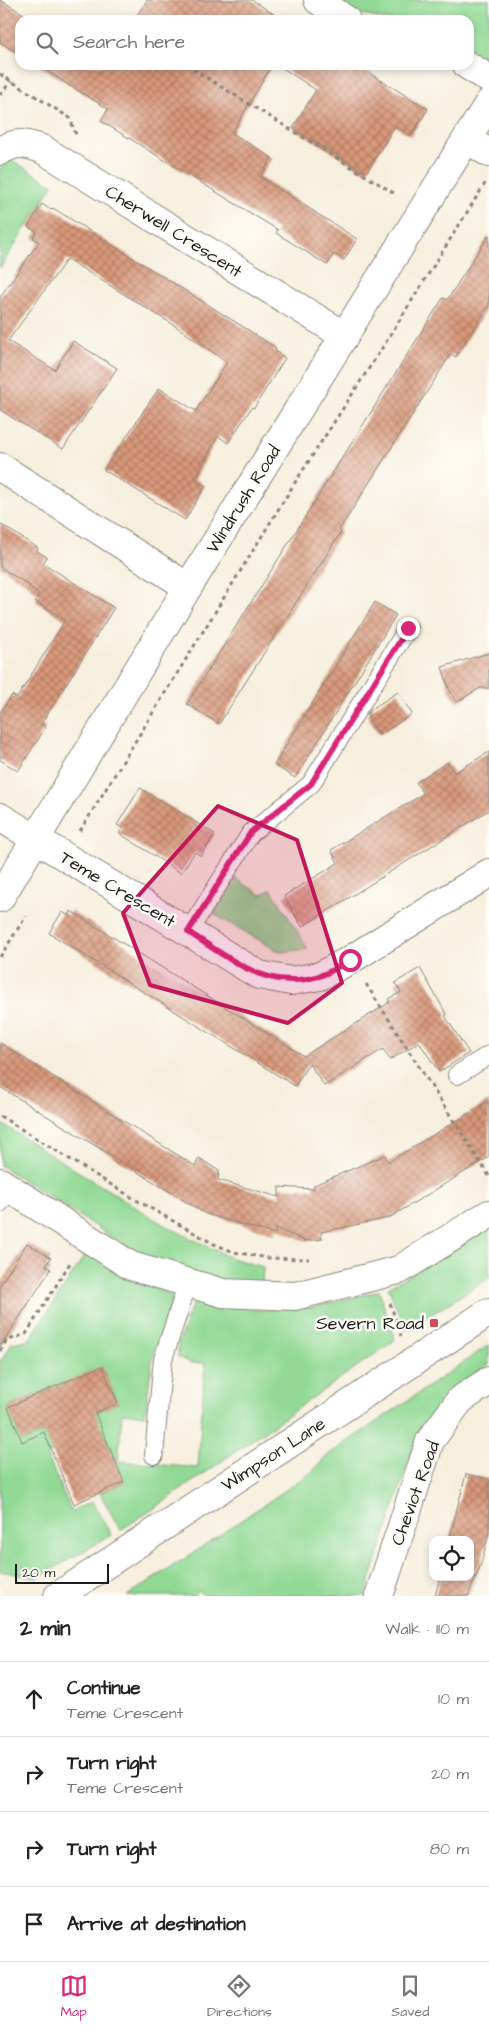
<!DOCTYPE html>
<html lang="en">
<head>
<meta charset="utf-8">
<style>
	body { margin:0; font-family:"Architects Daughter",sans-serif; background:#f6f6f6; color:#222 }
	.controls { position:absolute; right:15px; bottom:15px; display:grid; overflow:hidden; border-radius:10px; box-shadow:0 2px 8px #0003 }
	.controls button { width:45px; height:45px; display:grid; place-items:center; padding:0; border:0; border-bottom:1px solid #e0e0e0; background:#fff; color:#222; font:25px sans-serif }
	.scale { position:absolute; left:15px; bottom:12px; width:94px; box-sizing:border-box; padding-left:5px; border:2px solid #1c1c1c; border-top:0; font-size:14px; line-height:18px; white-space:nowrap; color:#1c1c1c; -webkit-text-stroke:4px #fdfcf7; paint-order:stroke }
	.stop { position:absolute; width:15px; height:15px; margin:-11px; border:4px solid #db2777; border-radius:50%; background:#fff }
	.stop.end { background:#db2777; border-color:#fff; box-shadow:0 1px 5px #0008 }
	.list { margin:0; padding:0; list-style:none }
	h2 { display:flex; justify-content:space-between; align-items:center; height:65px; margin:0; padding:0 20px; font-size:21px }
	h2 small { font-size:16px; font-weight:400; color:#767676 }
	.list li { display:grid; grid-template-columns:32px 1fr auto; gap:15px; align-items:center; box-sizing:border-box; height:75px; padding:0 20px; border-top:1px solid #e0e0e0 }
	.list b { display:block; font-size:19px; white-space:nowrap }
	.list p { margin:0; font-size:16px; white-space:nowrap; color:#767676 }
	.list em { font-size:16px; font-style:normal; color:#767676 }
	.icon { flex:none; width:28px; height:28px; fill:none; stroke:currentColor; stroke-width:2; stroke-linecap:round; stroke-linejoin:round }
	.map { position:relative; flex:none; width:489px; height:1596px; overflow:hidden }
	.search { position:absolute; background:#fff; box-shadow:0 2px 8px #0003; left:15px; right:15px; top:15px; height:55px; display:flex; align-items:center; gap:12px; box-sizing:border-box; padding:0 18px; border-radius:15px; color:#767676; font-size:19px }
	.sheet { height:365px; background:#fff }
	nav { display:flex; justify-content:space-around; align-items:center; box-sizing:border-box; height:70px; border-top:1px solid #e0e0e0; background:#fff; font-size:14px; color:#767676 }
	nav a { display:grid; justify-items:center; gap:2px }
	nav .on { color:#db2777 }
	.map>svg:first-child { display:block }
	.green { fill:#91d994; stroke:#567a58 }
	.building { fill:url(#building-cross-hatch) }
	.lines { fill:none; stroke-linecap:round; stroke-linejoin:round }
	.lane-casing { stroke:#8a867c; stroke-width:20 }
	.street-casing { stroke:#8a867c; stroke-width:30 }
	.secondary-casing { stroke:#8a867c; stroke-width:30 }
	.path { stroke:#8a867c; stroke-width:3; stroke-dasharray:4 4; stroke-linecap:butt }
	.lane { stroke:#fff; stroke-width:18 }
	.street { stroke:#fff; stroke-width:28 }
	.secondary { stroke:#fff; stroke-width:28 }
	.route { stroke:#db2777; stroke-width:6 }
	.marked { fill:#c2185b; fill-opacity:0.2; stroke:#c2185b; stroke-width:4; stroke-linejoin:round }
	.poi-dot { fill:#d1495b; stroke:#fdfcf7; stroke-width:2 }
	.labels { text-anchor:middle; stroke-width:5; stroke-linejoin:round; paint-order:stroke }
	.street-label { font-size:18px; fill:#1c1c1c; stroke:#fdfcf7 }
	.poi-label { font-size:18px; fill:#1c1c1c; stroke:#fdfcf7; text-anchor:end }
</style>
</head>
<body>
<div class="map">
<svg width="489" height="1596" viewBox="0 0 489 1596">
	<defs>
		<pattern id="building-cross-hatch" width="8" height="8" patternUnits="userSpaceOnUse" patternTransform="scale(1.25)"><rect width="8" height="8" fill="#d9987b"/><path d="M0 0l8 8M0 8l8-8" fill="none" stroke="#af7b64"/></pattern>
	</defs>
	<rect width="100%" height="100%" fill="#fdfcf7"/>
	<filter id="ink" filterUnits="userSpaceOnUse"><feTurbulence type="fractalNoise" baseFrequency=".02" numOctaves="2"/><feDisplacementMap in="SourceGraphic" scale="10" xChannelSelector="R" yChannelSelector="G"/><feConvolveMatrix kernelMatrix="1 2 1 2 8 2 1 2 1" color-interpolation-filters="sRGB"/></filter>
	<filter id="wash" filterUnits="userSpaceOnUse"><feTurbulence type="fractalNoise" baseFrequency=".0096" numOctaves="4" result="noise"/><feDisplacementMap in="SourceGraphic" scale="20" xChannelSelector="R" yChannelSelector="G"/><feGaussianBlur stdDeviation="1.12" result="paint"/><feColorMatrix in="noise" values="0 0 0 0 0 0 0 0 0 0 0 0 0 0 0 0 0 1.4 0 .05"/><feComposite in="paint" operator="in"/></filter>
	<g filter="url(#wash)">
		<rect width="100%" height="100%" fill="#f7efdd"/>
		<g class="green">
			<path d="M338 0H489V56H474L469 53V20C427 20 371 29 338 0Z"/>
			<path d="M10 159 53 185 0 268V169L7 160Z"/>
			<path d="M235 878 261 895 271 889 308 949 282 952 273 948 214 914 216 907Z"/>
			<path d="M0 1123 166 1226 231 1258 263 1267 262 1287 220 1280 169 1266 135 1252 0 1165Z"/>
			<path d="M489 1230V1278L406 1330 388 1287Z"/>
			<path d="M87 1252 173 1297 152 1360 145 1415 122 1413 118 1461 198 1468 205 1363H191L178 1357V1344L195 1297 257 1310 313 1307 379 1291 395 1340 152 1510 120 1530 100 1493 124 1482 102 1429 78 1420 118 1403 102 1367 8 1407 22 1442 59 1426 68 1445 47 1455 71 1511 92 1502 111 1535 37 1578 0 1571V1362L12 1343 30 1339Z"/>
			<path d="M489 1345V1364L460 1383 436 1412 414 1446 365 1596H204L199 1591 194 1596H127L193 1553 312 1472 328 1455Z"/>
		</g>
		<g id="blocks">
			<g class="building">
				<path d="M0 0 34 20H20V49L18 53 0 42Z"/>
				<path d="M147 0H252L283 20H134Z"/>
				<path d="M37 65H272L232 133 272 158 260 177 357 239 344 260 334 254 327 265 276 233 278 230 101 121 108 109Z"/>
				<path d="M278 65H356L428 109 411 136 395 126 366 173 293 128 316 90Z"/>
				<path d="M42 204 51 210 53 208 245 328 276 348 275 351 285 358 254 408 252 407 228 443 218 436 195 479 205 486 185 520 104 470 159 388 196 411 227 362 177 327 67 259 8 341 55 370 73 341 117 368 63 449 0 410V297L39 242 33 238 37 232 28 227Z"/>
				<path d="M489 235V305L456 357 451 354 339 530 341 532 219 724 187 704 443 298 447 300Z"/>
				<path d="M0 524 38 548 37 551 47 557 43 563 114 608 41 724 46 727 18 771 0 760V713L12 695 17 698 65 620 35 601 39 594 29 587 30 586 0 567Z"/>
				<path d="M375 602 396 615 295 778 274 765Z"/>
				<path d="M489 653V688H480L457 702 449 689 442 667Z"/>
				<path d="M398 692 412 714 379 735 367 715 370 710Z"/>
				<path d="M489 752V810L302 927 284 896 338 863 331 850 423 794 416 782 447 762 454 773Z"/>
				<path d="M140 788 215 834 201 856 195 852 181 873 119 833 123 828 117 825Z"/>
				<path d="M71 911 304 1056 390 1002 388 999 401 992 395 983 420 968 447 1015 445 1016 469 1053 439 1072 419 1042 390 1060 383 1049 324 1086 309 1063 295 1086 49 933 62 912 69 916Z"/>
				<path d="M0 1043 195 1166 199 1158 219 1171 218 1180 279 1197V1187L314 1189V1185L385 1155 388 1162 489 1101V1157L389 1218 321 1232 322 1239 305 1241 276 1228 275 1234 206 1214 0 1087Z"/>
				<path d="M27 1243 51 1258 46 1265 51 1269 0 1347V1285Z"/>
				<path d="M102 1366 118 1403 95 1413 124 1482 74 1504 44 1432 22 1442 8 1407Z"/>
				<path d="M466 1474 489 1479V1533L481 1564 468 1596H435L440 1577H470V1540H449Z"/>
			</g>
		</g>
	</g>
	<g filter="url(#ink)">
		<use href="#blocks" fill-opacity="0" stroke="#8a867c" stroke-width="1"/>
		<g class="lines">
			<g class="lane-casing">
				<g id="lane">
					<path d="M188 932 251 833 311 784 408 628"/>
					<path d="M457 1075 489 1055"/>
					<path d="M0 1203 10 1188"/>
					<path d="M154 1455 163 1359 188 1282"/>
				</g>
			</g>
			<g class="street-casing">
				<g id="street">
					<path d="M318 0 346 20"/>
					<path d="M467 65 489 79"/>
					<path d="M467 139 489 153"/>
					<path d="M0 151C17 141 24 143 42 149L345 336"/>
					<path d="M0 467 188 587"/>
					<path d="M0 817 259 975 291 981 320 976 350 960 489 873"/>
					<path d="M0 898 188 587 489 103"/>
					<path d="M0 1182 131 1266 223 1293 295 1296 399 1270 489 1214"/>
					<path d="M379 1596 430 1441 460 1400 489 1381"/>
				</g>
			</g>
			<g class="secondary-casing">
				<path id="secondary" d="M58 1596 489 1312"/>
			</g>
			<g class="path">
				<path d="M186 65 397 195"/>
				<path d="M0 74 70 118 76 135"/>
				<path d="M0 95 11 81"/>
				<path d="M80 831 294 484 384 345 486 182"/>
				<path d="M0 957 26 916"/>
				<path d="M366 984 489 1176"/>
				<path d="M0 1116 136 1200 214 1244 234 1252 268 1258 309 1259"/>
				<path d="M390 1303 401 1336"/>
				<path d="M0 1351 6 1341 26 1334 70 1263"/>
			</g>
			<use href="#lane" class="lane"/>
			<use href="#street" class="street"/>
			<use href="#secondary" class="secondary"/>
		</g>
	</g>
	<g class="lines" filter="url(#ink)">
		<path class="route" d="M350 960C340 965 330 973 319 976 267 992 230 958 188 932L251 832 311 784 408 628"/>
	</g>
	<path class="marked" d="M218 806 297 840 342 983 288 1023 150 985 123 913Z"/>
	<rect class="poi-dot" x="429" y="1318" width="10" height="10" rx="2.5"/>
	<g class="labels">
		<g class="street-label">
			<text transform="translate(174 231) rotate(32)" y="6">Cherwell Crescent</text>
			<text transform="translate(243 499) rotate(-58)" y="6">Windrush Road</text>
			<text transform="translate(118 889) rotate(31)" y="6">Teme Crescent</text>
			<text transform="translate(273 1454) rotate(-33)" y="6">Wimpson Lane</text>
			<text transform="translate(415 1493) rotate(-70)" y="6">Cheviot Road</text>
		</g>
		<g class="poi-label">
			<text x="424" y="1329">Severn Road</text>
		</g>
	</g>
</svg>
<div class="controls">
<button><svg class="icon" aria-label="locate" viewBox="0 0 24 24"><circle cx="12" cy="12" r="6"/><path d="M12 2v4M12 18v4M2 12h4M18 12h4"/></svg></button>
</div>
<div class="scale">20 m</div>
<div class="stop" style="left:350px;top:960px"></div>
<div class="stop end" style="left:408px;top:628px"></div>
<div class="search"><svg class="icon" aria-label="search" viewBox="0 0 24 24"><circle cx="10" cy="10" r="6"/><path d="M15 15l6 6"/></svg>Search here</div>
</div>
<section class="sheet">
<h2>2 min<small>Walk · 110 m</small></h2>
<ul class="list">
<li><svg class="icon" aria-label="ahead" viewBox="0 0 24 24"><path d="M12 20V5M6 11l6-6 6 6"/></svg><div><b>Continue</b><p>Teme Crescent</p></div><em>10 m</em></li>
<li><svg class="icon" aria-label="right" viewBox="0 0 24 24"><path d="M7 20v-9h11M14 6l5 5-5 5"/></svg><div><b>Turn right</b><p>Teme Crescent</p></div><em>20 m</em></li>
<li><svg class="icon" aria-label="right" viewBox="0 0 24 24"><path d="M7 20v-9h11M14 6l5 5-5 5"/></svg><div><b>Turn right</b></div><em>80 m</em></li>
<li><svg class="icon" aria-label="arrive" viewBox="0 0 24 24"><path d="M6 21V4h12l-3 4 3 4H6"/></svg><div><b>Arrive at destination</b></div></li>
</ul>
</section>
<nav>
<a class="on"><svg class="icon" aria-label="map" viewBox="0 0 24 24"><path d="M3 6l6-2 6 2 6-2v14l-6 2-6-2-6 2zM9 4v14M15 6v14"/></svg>Map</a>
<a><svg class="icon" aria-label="directions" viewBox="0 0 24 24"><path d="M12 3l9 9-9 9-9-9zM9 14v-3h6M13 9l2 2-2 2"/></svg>Directions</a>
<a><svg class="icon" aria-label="saved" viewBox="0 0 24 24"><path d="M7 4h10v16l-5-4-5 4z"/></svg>Saved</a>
</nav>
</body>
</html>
